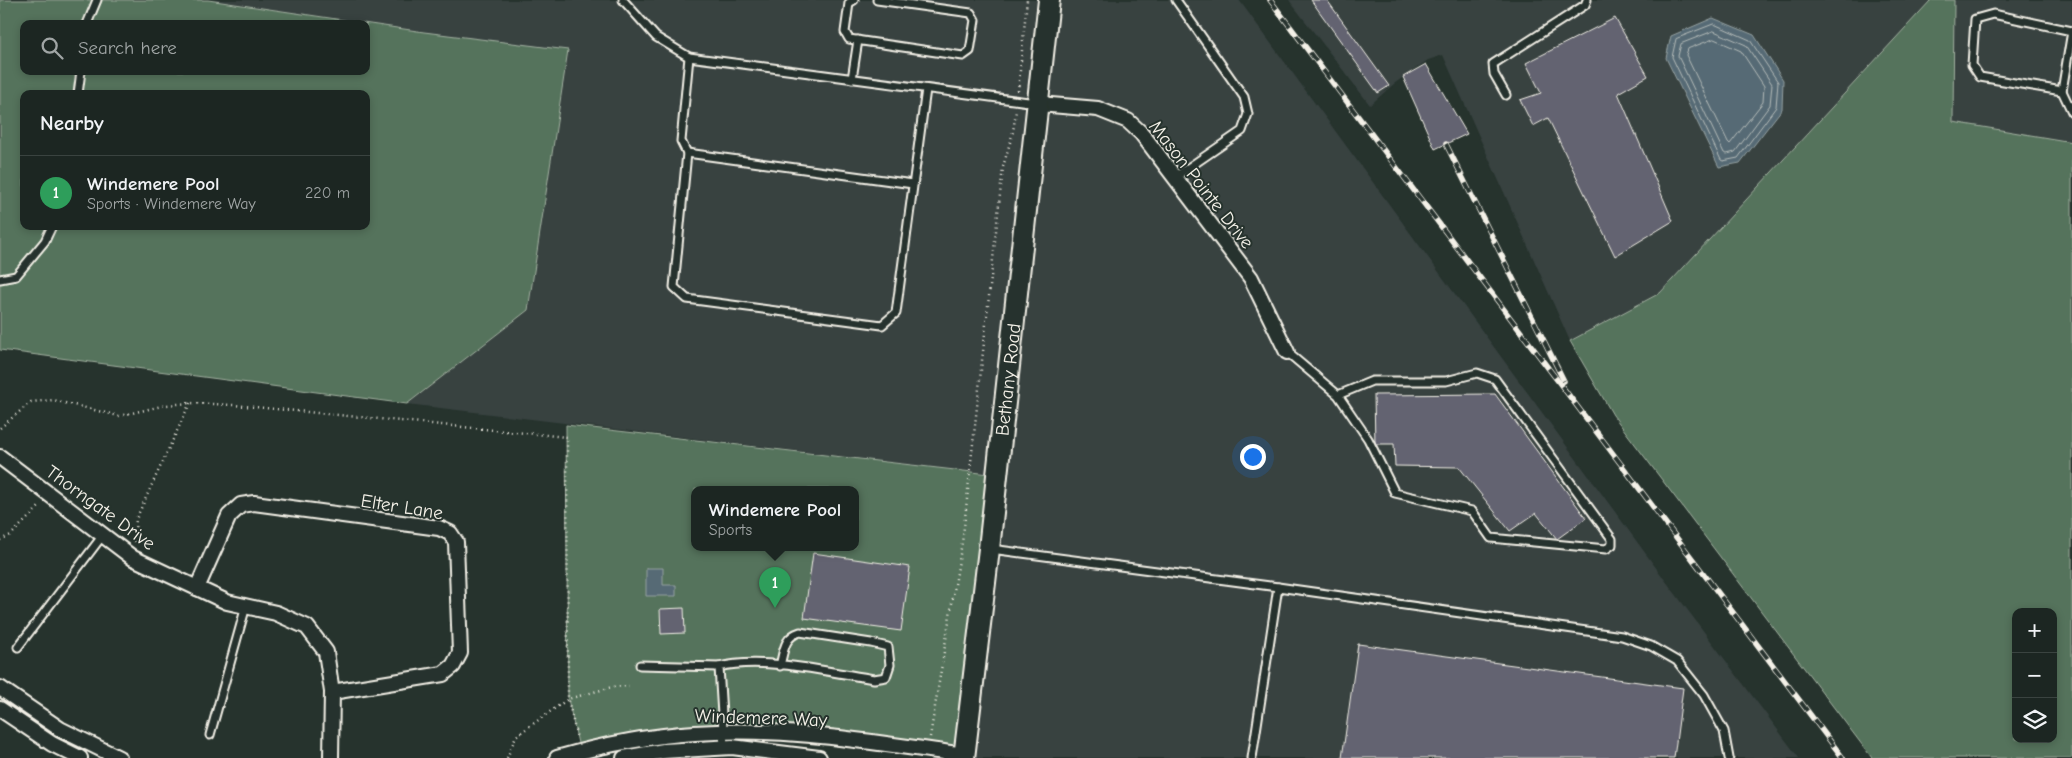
<!DOCTYPE html>
<html lang="en">
<head>
<meta charset="utf-8">
<style>
	body { margin:0; font-family:"Comic Neue",sans-serif; background:#252e2a; color:#f1f3f6 }
	.controls { position:absolute; right:15px; bottom:15px; display:grid; overflow:hidden; border-radius:10px; box-shadow:0 2px 8px #0003 }
	.controls button { width:45px; height:45px; display:grid; place-items:center; padding:0; border:0; border-bottom:1px solid #3a4340; background:#1c2622; color:#f1f3f6; font:25px sans-serif }
	.you { position:absolute; left:1252px; top:456px; width:18px; height:18px; margin:-12px; border:4px solid #fff; border-radius:50%; background:#1a73e8; box-shadow:0 0 0 8px #1a73e833 }
	.badge { display:grid; place-items:center; width:32px; height:32px; border-radius:50%; background:#0b8043; color:#fff; font-size:16px; font-weight:700 }
	.pin { position:absolute; translate:-50% -41px; filter:drop-shadow(0 1px 2px #0008) }
	.pin::after { content:''; position:absolute; top:26px; width:18px; height:15px; background:inherit; clip-path:polygon(0 0,100% 0,50% 100%) }
	.popup { position:absolute; left:691px; top:486px; width:168px; height:65px; box-sizing:border-box; display:grid; place-content:center; border-radius:10px; background:#1c2622; filter:drop-shadow(0 1px 4px #0005); font-size:16px; white-space:nowrap; color:#a0a5a5 }
	.popup b { font-size:19px; color:#f1f3f6 }
	.popup::after { content:''; position:absolute; left:50%; top:100%; margin-left:-10px; border:10px solid transparent; border-top-color:#1c2622 }
	.list { margin:0; padding:0; list-style:none }
	h2 { display:flex; justify-content:space-between; align-items:center; height:65px; margin:0; padding:0 20px; font-size:21px }
	h2 small { font-size:16px; font-weight:400; color:#a0a5a5 }
	.list li { display:grid; grid-template-columns:32px 1fr auto; gap:15px; align-items:center; box-sizing:border-box; height:75px; padding:0 20px; border-top:1px solid #3a4340 }
	.list b { display:block; font-size:19px; white-space:nowrap }
	.list p { margin:0; font-size:16px; white-space:nowrap; color:#a0a5a5 }
	.list em { font-size:16px; font-style:normal; color:#a0a5a5 }
	.icon { flex:none; width:28px; height:28px; fill:none; stroke:currentColor; stroke-width:2; stroke-linecap:round; stroke-linejoin:round }
	.map { position:relative; flex:none; width:2072px; height:758px; overflow:hidden }
	.search { position:absolute; background:#1c2622; box-shadow:0 2px 8px #0003; left:20px; top:20px; width:350px; height:55px; display:flex; align-items:center; gap:12px; box-sizing:border-box; padding:0 18px; border-radius:10px; color:#a0a5a5; font-size:19px }
	.panel { position:absolute; background:#1c2622; box-shadow:0 2px 8px #0003; left:20px; top:90px; width:350px; height:140px; border-radius:10px }
	.map>svg:first-child { display:block }
	.built { fill:#384241 }
	.green { fill:#54735c; stroke:#a4b2a2; fill-rule:evenodd }
	.water { fill:#566b74; stroke:#95a1a2 }
	.lines { fill:none; stroke-linecap:round; stroke-linejoin:round }
	.shore { stroke:#b5bbba; stroke-width:1 }
	.building { fill:#636471; stroke:#f4f1e8 }
	.service-casing { stroke:#f4f1e8; stroke-width:11 }
	.minor-casing { stroke:#f4f1e8; stroke-width:18 }
	.secondary-casing { stroke:#f4f1e8; stroke-width:24 }
	.path { stroke:#f4f1e8; stroke-width:2.5; stroke-dasharray:1 4; stroke-linecap:butt }
	.service { stroke:#26332d; stroke-width:7 }
	.minor { stroke:#26332d; stroke-width:14 }
	.secondary { stroke:#26332d; stroke-width:20 }
	.rail-casing { stroke:#f4f1e8; stroke-width:5.5 }
	.rail { stroke:#26332d; stroke-width:4; stroke-dasharray:11; stroke-linecap:butt }
	.labels { text-anchor:middle; stroke-width:4; stroke-linejoin:round; paint-order:stroke }
	.street-label { font-size:19px; fill:#f4f1e8; stroke:#26332d }
</style>
</head>
<body>
<div class="map">
<svg width="2072" height="758" viewBox="0 0 2072 758">
	<rect width="100%" height="100%" fill="#26332d"/>
	<filter id="ink" filterUnits="userSpaceOnUse"><feTurbulence type="fractalNoise" baseFrequency=".02" numOctaves="2"/><feDisplacementMap in="SourceGraphic" scale="10" xChannelSelector="R" yChannelSelector="G"/><feConvolveMatrix kernelMatrix="1 2 1 2 8 2 1 2 1" color-interpolation-filters="sRGB"/></filter>
	<g filter="url(#ink)">
		<g class="built">
			<path d="M208 0H1239L1665 580 1799 758H964L997 475 407 404 528 310 424 32Z"/>
			<path d="M1289 0H1931L1660 293 1570 341 1443 55 1428 60 1395 83 1370 105Z"/>
			<path d="M1954 0H2072V142L1953 122Z"/>
		</g>
		<g class="green">
			<path d="M0 0H208L424 32 568 50 528 310 407 404 0 350ZM24 24H366V71H24ZM24 94H366V226H24Z"/>
			<path d="M1931 0H1954L1953 122 2072 142V758H1872L1613 415 1570 341 1660 293ZM2016 612H2053V739H2016Z"/>
			<path d="M566 425 998 475 965 755 726 732 580 752 568 699ZM695 489H855V547H695Z"/>
		</g>
		<g class="water">
			<path d="M1713 18 1754 35 1783 80 1782 109 1740 163 1719 167 1666 58 1671 36Z"/>
			<path d="M646 568H663V585H676V596H646Z"/>
		</g>
		<g class="lines">
			<g class="shore">
				<path d="M1714 24 1750 40 1778 82 1776 107 1738 158 1723 161 1721 160 1672 57 1676 39Z"/>
				<path d="M1714 31 1746 45 1772 84 1770 105 1735 152 1727 154 1724 153 1678 56 1681 44Z"/>
				<path d="M1714 39 1741 51 1764 86 1763 102 1730 144 1728 142 1686 55 1688 49Z"/>
			</g>
		</g>
		<g class="building">
			<path d="M1311 0H1327L1389 86 1378 93Z"/>
			<path d="M1615 18 1648 76 1618 93 1673 221 1615 256 1548 118 1533 126 1520 100 1541 93 1526 63Z"/>
			<path d="M1426 64 1467 134 1435 149 1403 77Z"/>
			<path d="M1495 394 1586 518 1557 539 1536 513 1510 531 1459 467 1395 466 1394 444H1375L1374 395Z"/>
			<path d="M813 553 910 567 901 631 804 618Z"/>
			<path d="M684 608 685 633 661 634 660 609Z"/>
			<path d="M1358 644 1683 688 1674 758H1342Z"/>
		</g>
		<g class="lines">
			<g class="service-casing">
				<g id="service">
					<path d="M623 0 656 37 689 57 1036 103"/>
					<path d="M854 0 849 3 845 32 849 39 963 56 970 51 975 20 971 13 877 0"/>
					<path d="M1993 14 2072 31 2062 91 1980 77 1972 65 1975 19Z"/>
					<path d="M87 24 97 0"/>
					<path d="M689 57 681 141 687 153 674 287 687 299 882 325 896 313 926 89"/>
					<path d="M852 79 858 40"/>
					<path d="M2062 91 2072 112"/>
					<path d="M78 94 81 71"/>
					<path d="M1506 95 1494 74 1493 64 1585 5 1587 0"/>
					<path d="M687 153 913 184"/>
					<path d="M1175 177 1242 131 1248 114 1244 97 1176 0"/>
					<path d="M0 279 16 276 45 241 52 226"/>
					<path d="M1287 352 1338 395 1372 381H1446L1477 373 1495 379 1612 539V545L1606 549 1491 538 1472 511 1395 493 1368 439 1338 395"/>
					<path d="M991 549 1278 587 1622 636 1651 646 1677 661 1704 695 1724 731 1729 758"/>
					<path d="M18 647 103 535"/>
					<path d="M640 665 719 667"/>
					<path d="M210 735 246 606"/>
					<path d="M724 747 719 667C762 656 830 672 874 679L886 677 890 665 888 647 871 643 800 632C784 637 784 650 780 666"/>
					<path d="M1252 758 1278 587"/>
				</g>
			</g>
			<g class="minor-casing">
				<g id="minor">
					<path d="M1039 104 1098 109 1128 121 1142 134 1251 278 1287 352"/>
					<path d="M0 457 133 558 227 602 276 613 307 627 326 652 332 692 331 758"/>
					<path d="M197 588 229 516 241 505 254 503 439 528 450 533 456 542 460 653 453 666 443 674 332 692"/>
					<path d="M0 688 60 729 119 758"/>
					<path d="M0 709 52 744 80 758"/>
					<path d="M557 758C602 745 648 736 695 733 785 726 876 743 965 755"/>
					<path d="M624 758 664 751 732 747 819 758"/>
				</g>
			</g>
			<g class="secondary-casing">
				<g id="secondary">
					<path id="s1" d="M964 758 989 549 1049 0"/>
				</g>
			</g>
			<g class="path">
				<path d="M1018 91 1027 0"/>
				<path d="M0 428 31 402 53 400 119 416 166 405 190 403 234 405 567 437 568 699 577 738"/>
				<path d="M0 540 11 535 41 505"/>
				<path d="M134 542 136 519 190 403"/>
				<path d="M930 737 963 536 1003 167 1013 132 1016 111"/>
				<path d="M507 758 516 736 568 699 612 687 629 686"/>
			</g>
			<use href="#service" class="service"/>
			<use href="#minor" class="minor"/>
			<use href="#secondary" class="secondary"/>
			<g class="rail-casing">
				<g id="rail">
					<path d="M1270 0 1843 758"/>
					<path d="M1446 144 1564 381"/>
				</g>
			</g>
			<use href="#rail" class="rail"/>
		</g>
	</g>
	<g class="labels">
		<g class="street-label">
			<text transform="translate(1202 184) rotate(52)" y="7">Mason Pointe Drive</text>
			<text dy="7" stroke="none"><textPath href="#s1" startOffset="381">Bethany Road</textPath></text>
			<text transform="translate(402 506) rotate(9)" y="7">Elter Lane</text>
			<text transform="translate(101 507) rotate(36)" y="7">Thorngate Drive</text>
			<text transform="translate(761 717) rotate(2)" y="7">Windemere Way</text>
		</g>
	</g>
</svg>
<div class="controls">
<button>+</button>
<button>−</button>
<button><svg class="icon" aria-label="layers" viewBox="0 0 24 24"><path d="M12 4l9 5-9 5-9-5zM3 14l9 5 9-5"/></svg></button>
</div>
<div class="you"></div>
<div class="pin badge" style="left:775px;top:608px;background:#2e9e5b">1</div>
<div class="popup"><b>Windemere Pool</b>Sports</div>
<div class="search"><svg class="icon" aria-label="search" viewBox="0 0 24 24"><circle cx="10" cy="10" r="6"/><path d="M15 15l6 6"/></svg>Search here</div>
<section class="panel">
<h2>Nearby<small></small></h2>
<ul class="list">
<li><span class="badge" style="background:#2e9e5b">1</span><div><b>Windemere Pool</b><p>Sports · Windemere Way</p></div><em>220 m</em></li>
</ul>
</section>
</div>
</body>
</html>
